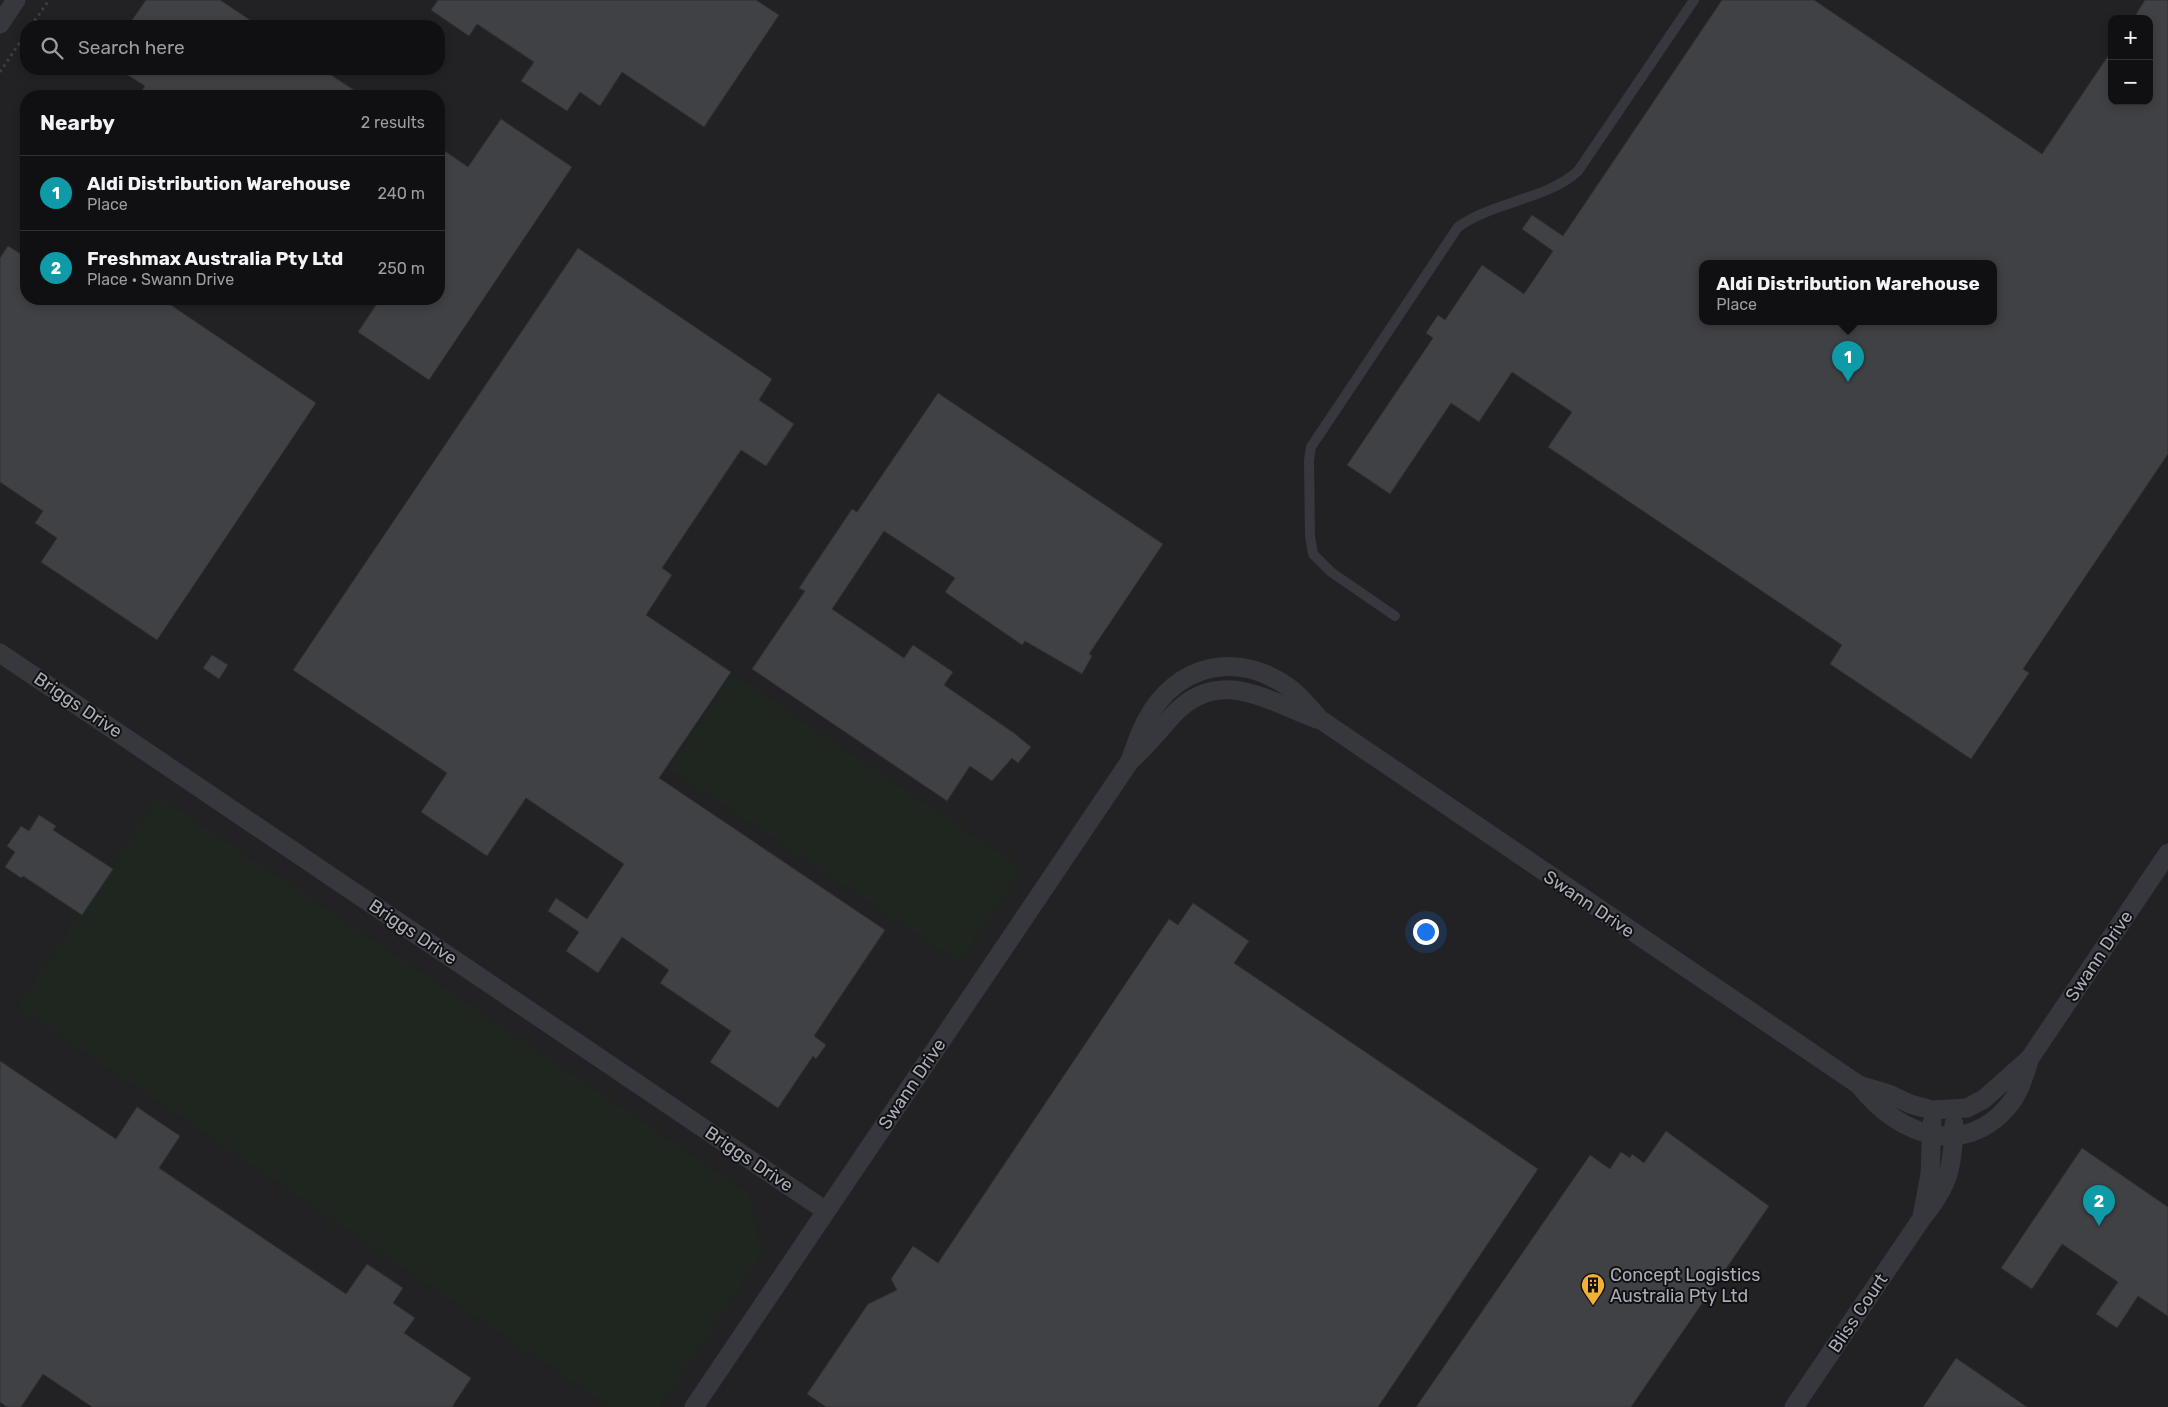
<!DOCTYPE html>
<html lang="en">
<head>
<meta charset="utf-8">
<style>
	body { margin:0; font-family:Rubik,sans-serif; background:#19191b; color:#f1f3f6 }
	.controls { position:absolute; right:15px; top:15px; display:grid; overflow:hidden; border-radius:10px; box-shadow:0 2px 8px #0003 }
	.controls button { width:45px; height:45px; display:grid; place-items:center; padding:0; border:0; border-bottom:1px solid #303032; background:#101012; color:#f1f3f6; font:25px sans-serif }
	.you { position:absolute; left:1425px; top:931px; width:18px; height:18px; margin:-12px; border:4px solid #fff; border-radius:50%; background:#1a73e8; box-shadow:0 0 0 8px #1a73e833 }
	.badge { display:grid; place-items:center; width:32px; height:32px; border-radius:50%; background:#db2777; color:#fff; font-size:16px; font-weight:700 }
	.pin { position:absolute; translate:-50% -41px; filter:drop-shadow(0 1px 2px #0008) }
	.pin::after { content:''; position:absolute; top:26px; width:18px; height:15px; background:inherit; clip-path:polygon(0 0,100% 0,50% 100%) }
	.popup { position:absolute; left:1699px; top:260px; width:298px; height:65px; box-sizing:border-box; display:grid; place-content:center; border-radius:10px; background:#101012; filter:drop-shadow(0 1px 4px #0005); font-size:16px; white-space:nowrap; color:#9c9d9f }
	.popup b { font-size:19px; color:#f1f3f6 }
	.popup::after { content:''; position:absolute; left:50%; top:100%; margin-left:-10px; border:10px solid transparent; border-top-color:#101012 }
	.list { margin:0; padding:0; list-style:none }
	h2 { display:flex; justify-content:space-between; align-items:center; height:65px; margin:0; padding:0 20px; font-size:21px }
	h2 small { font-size:16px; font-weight:400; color:#9c9d9f }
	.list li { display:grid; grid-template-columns:32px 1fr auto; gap:15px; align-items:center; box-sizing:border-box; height:75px; padding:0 20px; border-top:1px solid #303032 }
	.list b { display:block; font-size:19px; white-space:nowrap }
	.list p { margin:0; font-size:16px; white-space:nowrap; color:#9c9d9f }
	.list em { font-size:16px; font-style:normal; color:#9c9d9f }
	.icon { flex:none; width:28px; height:28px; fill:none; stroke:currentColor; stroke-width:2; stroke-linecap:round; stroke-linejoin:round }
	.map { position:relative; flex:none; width:2168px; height:1407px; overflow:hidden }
	.search { position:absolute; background:#101012; box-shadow:0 2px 8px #0003; left:20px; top:20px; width:425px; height:55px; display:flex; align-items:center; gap:12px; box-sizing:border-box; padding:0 18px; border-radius:20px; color:#9c9d9f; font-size:19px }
	.panel { position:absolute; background:#101012; box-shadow:0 2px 8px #0003; left:20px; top:90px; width:425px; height:215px; border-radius:20px }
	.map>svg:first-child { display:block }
	.built { fill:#222225; fill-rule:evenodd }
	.green { fill:#1e261f }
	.building { fill:#404145; stroke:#303034; fill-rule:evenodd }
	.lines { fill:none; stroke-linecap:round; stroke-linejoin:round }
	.path { stroke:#3d3f44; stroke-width:3; stroke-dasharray:2.5 4; stroke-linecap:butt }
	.lane { stroke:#37383d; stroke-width:10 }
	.street { stroke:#37383d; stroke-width:19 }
	.labels { text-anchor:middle; stroke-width:4; stroke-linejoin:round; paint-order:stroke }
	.street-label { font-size:18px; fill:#a8adb8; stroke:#111113 }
	.poi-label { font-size:18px; fill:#a8adb8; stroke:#111113; text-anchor:start }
</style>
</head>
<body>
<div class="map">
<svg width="2168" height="1407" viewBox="0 0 2168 1407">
	<rect width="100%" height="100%" fill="#161618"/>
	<path class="built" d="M0 0H2168V1407H0ZM2112 19H2149V101H2112ZM26 26H439V69H26ZM26 96H439V299H26ZM1703 263H1993V321H1703Z"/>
	<g class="green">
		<path d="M733 674 1022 868 959 963 669 769Z"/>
		<path d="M159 796 750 1194 762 1254 659 1407H610L17 1007Z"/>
	</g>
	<g class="building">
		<path d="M146 0H220L259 26H128Z"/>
		<path d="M438 0H756L779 15 704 127 622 72 600 106 580 92 567 111 521 81 534 62 477 24 469 36 431 10Z"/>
		<path d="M1722 0H1814L2042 154 2112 50V101H2149V19H2133L2145 0H2168V454L2023 669 2029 673 1971 759 1830 664 1842 645 1548 447 1572 412 1512 372 1479 422 1451 403 1390 494 1347 465 1433 338 1426 333 1438 315 1445 320 1482 265 1524 294 1553 251 1522 229 1532 215 1563 236ZM1703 263H1993V321H1703Z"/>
		<path d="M118 69H322L363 96H138L145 86Z"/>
		<path d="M501 119 572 167 429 380 358 332 380 299H439V147L468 167Z"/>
		<path d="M8 246 26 257V299H162L316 403 157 640 41 562 57 538 35 523 43 511 0 482V258Z"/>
		<path d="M578 248 772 379 759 400 794 424 766 466 741 450 662 568 672 575 646 615 731 672 659 778 885 930 814 1036 826 1045 816 1059 813 1056 778 1108 710 1062 731 1031 660 983 669 970 622 937 598 973 566 951 579 932 548 911 556 898 587 919 624 864 526 798 487 856 421 812 447 773 293 670Z"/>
		<path d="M938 393 1163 544 1089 654 1092 656 1082 674 1025 641 1022 645 945 592 955 578 884 531 832 609 904 658 913 645 953 672 944 685 1014 733 1031 747 1018 763 1012 758 992 781 970 766 947 801 752 669 805 591 799 588 852 509 857 512Z"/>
		<path d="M212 655 228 665 219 679 203 668Z"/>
		<path d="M39 815 56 826 53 830 113 869 82 915 23 876 21 878 5 867 15 852 7 846 21 826 29 831Z"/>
		<path d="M1193 903 1249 941 1234 963 1538 1169 1378 1407H826L807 1394 868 1304 897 1290 891 1279 913 1246 938 1263 1169 919 1178 925Z"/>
		<path d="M0 1061 116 1139 137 1107 180 1136 159 1168 346 1294 367 1264 403 1288 393 1303 415 1318 404 1333 471 1378 452 1407H92L43 1374 21 1407H7L0 1402Z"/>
		<path d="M1666 1131 1769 1206 1631 1407H1416L1590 1155 1610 1169 1621 1152 1630 1158 1632 1154 1644 1163Z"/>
		<path d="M2082 1148 2168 1207V1316L2138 1296 2117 1328 2096 1314 2118 1282 2062 1244 2032 1289 2001 1268Z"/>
		<path d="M1956 1358 2027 1407H1923Z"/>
	</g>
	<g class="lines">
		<g class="path">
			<path d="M31 26 49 0"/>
			<path d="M0 72 26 33"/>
		</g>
		<path class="lane" d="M1395 616 1331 572 1313 554 1310 536 1309 460 1311 447 1458 227C1492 202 1548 199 1578 171L1694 0"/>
		<g class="street">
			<path d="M0 24 16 0"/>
			<path d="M0 653 826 1211"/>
			<path d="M1130 761C1135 747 1139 734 1146 721 1176 663 1240 649 1292 690 1302 698 1311 710 1321 720L1859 1085C1899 1137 1968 1161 2013 1100 2022 1087 2025 1072 2030 1058"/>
			<path d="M1859 1085 1889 1094 1910 1104 1932 1110 1967 1108 1984 1099 2030 1058 2168 853"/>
			<path d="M1922 1217 1930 1174 1932 1123"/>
			<path d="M694 1407 1130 761C1147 746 1160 729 1175 713 1221 666 1269 702 1317 719"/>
			<path d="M1794 1407 1922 1218C1949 1185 1953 1167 1954 1124"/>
		</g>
	</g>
	<defs>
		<g id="building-pin" transform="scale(1.25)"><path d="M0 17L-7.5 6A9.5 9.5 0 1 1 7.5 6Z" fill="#f2b134" stroke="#111113"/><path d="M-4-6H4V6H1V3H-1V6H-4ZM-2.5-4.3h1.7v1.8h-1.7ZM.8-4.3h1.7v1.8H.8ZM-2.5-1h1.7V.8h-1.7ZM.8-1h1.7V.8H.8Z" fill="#111"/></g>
	</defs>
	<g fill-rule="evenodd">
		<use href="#building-pin" x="1593" y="1285"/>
	</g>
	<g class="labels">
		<g class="street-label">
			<text transform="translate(78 705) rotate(34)" y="6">Briggs Drive</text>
			<text transform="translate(1589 904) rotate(34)" y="6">Swann Drive</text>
			<text transform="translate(413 932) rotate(34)" y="6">Briggs Drive</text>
			<text transform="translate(2099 956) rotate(-56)" y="6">Swann Drive</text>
			<text transform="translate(912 1084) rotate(-56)" y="6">Swann Drive</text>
			<text transform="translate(749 1159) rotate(34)" y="6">Briggs Drive</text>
			<text transform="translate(1858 1313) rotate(-56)" y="6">Bliss Court</text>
		</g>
		<g class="poi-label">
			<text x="1610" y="1281">Concept Logistics<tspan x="1610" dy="21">Australia Pty Ltd</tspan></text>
		</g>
	</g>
</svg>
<div class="controls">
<button>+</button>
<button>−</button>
</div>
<div class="you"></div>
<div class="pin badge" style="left:1848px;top:382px;background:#0f9aa8">1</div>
<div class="popup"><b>Aldi Distribution Warehouse</b>Place</div>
<div class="pin badge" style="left:2099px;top:1226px;background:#0f9aa8">2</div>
<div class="search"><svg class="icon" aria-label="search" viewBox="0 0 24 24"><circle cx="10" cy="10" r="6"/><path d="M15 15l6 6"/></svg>Search here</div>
<section class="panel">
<h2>Nearby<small>2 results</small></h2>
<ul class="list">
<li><span class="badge" style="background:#0f9aa8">1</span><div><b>Aldi Distribution Warehouse</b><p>Place</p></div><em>240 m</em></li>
<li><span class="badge" style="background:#0f9aa8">2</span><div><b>Freshmax Australia Pty Ltd</b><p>Place · Swann Drive</p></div><em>250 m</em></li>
</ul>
</section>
</div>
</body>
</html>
